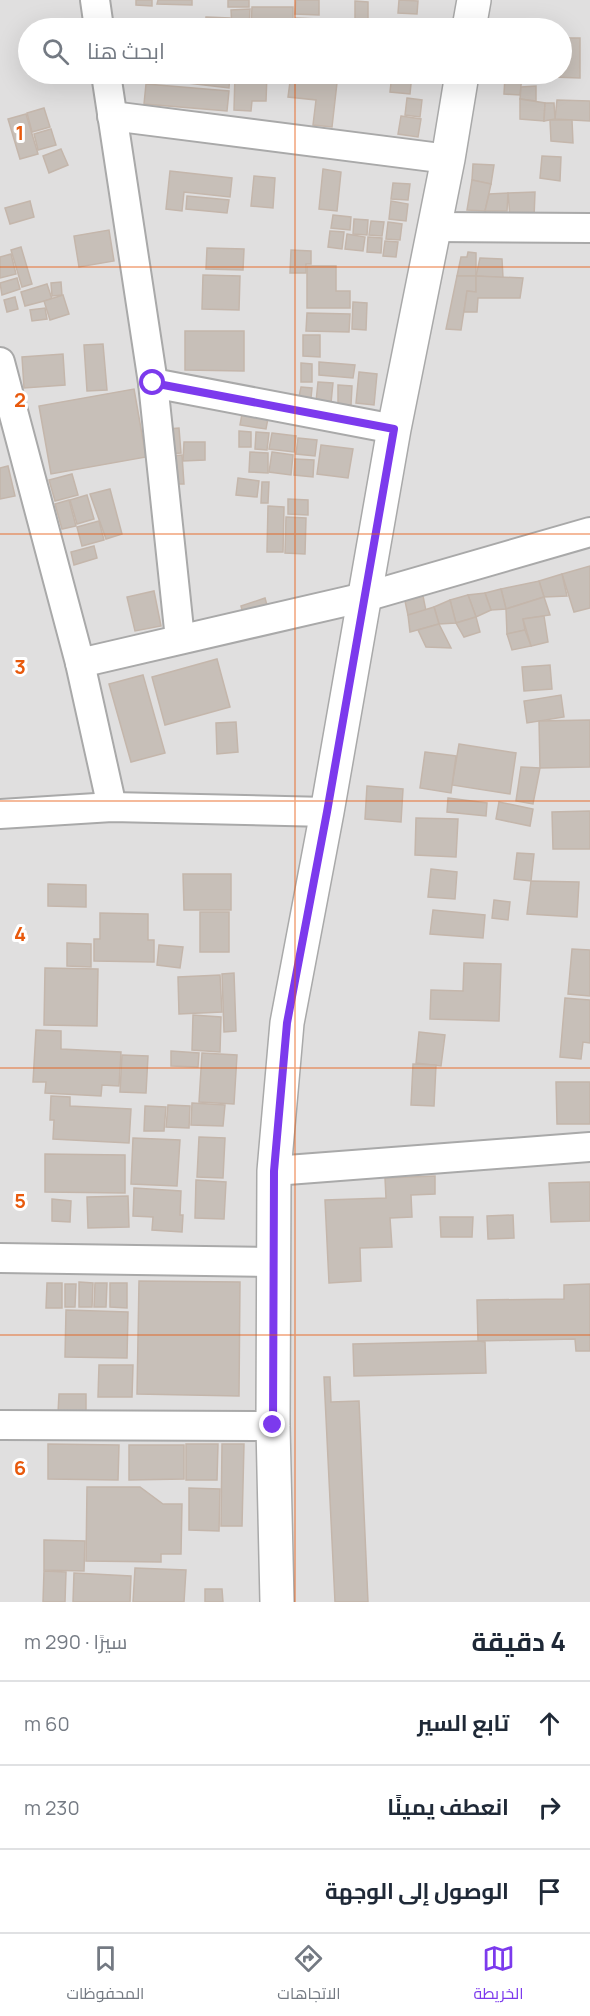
<!DOCTYPE html>
<html lang="ar">
<head>
<meta charset="utf-8">
<style>
	body { margin:0; font-family:Manrope,Cairo,sans-serif; background:#f2f2f3; color:#1f2937; direction:rtl }
	.stop { position:absolute; width:18px; height:18px; margin:-14px; border:4px solid #7c3aed; border-radius:50%; background:#fff }
	.stop.end { background:#7c3aed; border-color:#fff; box-shadow:0 2px 6px #0008 }
	.list { margin:0; padding:0; list-style:none }
	h2 { display:flex; justify-content:space-between; align-items:center; height:78px; margin:0; padding:0 24px; font-size:26px }
	h2 small { font-size:20px; font-weight:400; color:#747a83 }
	.list li { display:grid; grid-template-columns:39px 1fr auto; gap:18px; align-items:center; box-sizing:border-box; height:84px; padding:0 24px; border-top:2px solid #e0e1e3 }
	.list b { display:block; font-size:22px; white-space:nowrap }
	.list em { font-size:20px; font-style:normal; color:#747a83 }
	.icon { flex:none; width:33px; height:33px; fill:none; stroke:currentColor; stroke-width:2; stroke-linecap:round; stroke-linejoin:round }
	.map { position:relative; flex:none; width:590px; height:1602px; overflow:hidden; direction:ltr }
	.search { position:absolute; background:#fff; box-shadow:0 6px 24px #0002; left:18px; right:18px; top:18px; height:66px; display:flex; align-items:center; gap:15px; box-sizing:border-box; padding:0 21px; border-radius:33px; color:#747a83; font-size:22px }
	.sheet { height:330px; background:#fff }
	nav { display:flex; justify-content:space-around; align-items:center; box-sizing:border-box; height:84px; border-top:2px solid #e0e1e3; background:#fff; font-size:16px; color:#747a83 }
	nav a { display:grid; justify-items:center; gap:3px }
	nav .on { color:#7c3aed }
	.map>svg:first-child { display:block }
	.residential { fill:#e0dfdf; fill-rule:evenodd }
	.building { fill:#c7bfb8; stroke:#c4b6ab; stroke-width:1.5 }
	.lines { fill:none; stroke-linecap:round; stroke-linejoin:round }
	.minor-casing { stroke:#a9a9a9; stroke-width:32 }
	.tertiary-casing { stroke:#a9a9a9; stroke-width:36 }
	.minor { stroke:#fff; stroke-width:28 }
	.tertiary { stroke:#fff; stroke-width:33 }
	.route { stroke:#7c3aed; stroke-width:8 }
	.grid { fill:none; stroke:#e8590c; stroke-width:1.5; stroke-opacity:0.55 }
	.grid-label { font-size:20px; text-anchor:middle; font-weight:bold; fill:#e8590c; stroke:#fff; stroke-width:6; stroke-linejoin:round; paint-order:stroke }
</style>
</head>
<body>
<div class="map">
<svg width="590" height="1602" viewBox="0 0 590 1602">
	<rect width="100%" height="100%" fill="#f2efe9"/>
	<path class="residential" d="M0 0H590V1602H0ZM28 28H562V74H28Z"/>
	<g class="building">
		<path d="M136 0H152V6L136 5Z"/>
		<path d="M158 0H192V5L157 4Z"/>
		<rect x="228" y="0" width="21" height="7"/>
		<path d="M296 0H319V15L295 14Z"/>
		<path d="M399 0 418 1 417 14 398 13Z"/>
		<path d="M355 1 368 2V21L355 20Z"/>
		<path d="M252 7H293V28H251Z"/>
		<path d="M250 9 249 28H232L231 10Z"/>
		<path d="M206 17 230 18V28H205Z"/>
		<path d="M296 18 318 19V28H295Z"/>
		<path d="M562 38H580V78L522 76V74H562Z"/>
		<path d="M145 74H230L229 88 145 78Z"/>
		<path d="M235 74H267L266 101H252L251 111 234 110Z"/>
		<path d="M291 74H338L332 127 313 125 316 100 288 97Z"/>
		<path d="M392 74H412L410 94 390 92Z"/>
		<path d="M505 76H522L520 95 504 94Z"/>
		<path d="M146 84 229 91 227 111 144 104Z"/>
		<path d="M536 86V101L520 99 521 87Z"/>
		<path d="M407 98 422 100 420 117 405 115Z"/>
		<path d="M520 99 545 103 544 121 520 119Z"/>
		<path d="M557 100 590 101V121L555 119Z"/>
		<path d="M545 103H554L555 119 544 121Z"/>
		<path d="M44 108 50 127 32 132 27 113Z"/>
		<path d="M26 114 38 154 20 159 8 119Z"/>
		<path d="M401 116 421 119 418 137 398 134Z"/>
		<path d="M550 120H572L573 143 551 141Z"/>
		<path d="M51 129 56 145 38 150 34 134Z"/>
		<path d="M61 149 68 165 49 173 43 156Z"/>
		<path d="M542 156 561 157 560 181 540 178Z"/>
		<path d="M473 164 494 165 491 184 472 180Z"/>
		<path d="M323 169 341 172 337 211 319 209Z"/>
		<path d="M170 171 232 178 230 197 184 192 182 211 166 209Z"/>
		<path d="M254 176 275 178 273 208 251 206Z"/>
		<path d="M472 180 491 184 485 211 467 210Z"/>
		<path d="M393 183 410 184 408 200 391 199Z"/>
		<path d="M535 192 534 218 510 217 508 193Z"/>
		<path d="M508 193 507 211H485L489 194Z"/>
		<path d="M187 196 229 200 227 213 186 209Z"/>
		<path d="M30 201 34 217 10 224 5 208Z"/>
		<path d="M391 201 408 204 406 221 389 219Z"/>
		<path d="M333 215 351 217 350 230 331 228Z"/>
		<path d="M354 219 368 220 367 235 353 234Z"/>
		<path d="M371 221 384 222 382 236 369 235Z"/>
		<path d="M388 222 402 224 400 240 386 239Z"/>
		<path d="M109 230 114 261 79 267 74 236Z"/>
		<path d="M330 231 344 232 342 249 328 247Z"/>
		<path d="M347 234 365 237 363 251 345 249Z"/>
		<path d="M368 237 382 238 381 253 367 252Z"/>
		<path d="M385 241 398 242 396 257 383 256Z"/>
		<path d="M21 247 32 284 22 287 11 250Z"/>
		<path d="M207 248 244 249 243 270 206 269Z"/>
		<path d="M291 250 311 251V264H306V273H290Z"/>
		<path d="M468 252 476 253V276H457L461 257H467Z"/>
		<path d="M11 254 16 274 0 278V257Z"/>
		<path d="M480 258 502 259 503 278 476 276Z"/>
		<path d="M307 266H336V291H350V308H307Z"/>
		<path d="M203 275 240 276 239 310 202 309Z"/>
		<path d="M457 276H476V292L467 291 461 330 446 329Z"/>
		<path d="M476 276 523 278 520 298H478L477 312H464L467 291 476 292Z"/>
		<path d="M17 278 20 289 2 295 0 283Z"/>
		<path d="M61 282 62 295 52 296 51 283Z"/>
		<path d="M47 284 52 299 25 306 21 292Z"/>
		<path d="M63 295 69 314 50 320 44 301Z"/>
		<path d="M15 297 18 309 7 312 4 300Z"/>
		<path d="M353 302 367 303 366 330 352 329Z"/>
		<path d="M45 308 47 319 32 321 30 310Z"/>
		<path d="M307 313 350 314 349 332 306 331Z"/>
		<path d="M185 331H244V371L185 370Z"/>
		<path d="M303 335H320V357L303 356Z"/>
		<path d="M103 344 107 390 87 391 84 345Z"/>
		<path d="M63 354 65 385 24 388 22 357Z"/>
		<path d="M319 362 355 365 353 378 319 375Z"/>
		<path d="M301 363 312 364V382H301Z"/>
		<path d="M359 372 377 374 374 405 356 403Z"/>
		<path d="M318 382 333 383 331 403 316 402Z"/>
		<path d="M338 385 352 386 351 405 338 404Z"/>
		<path d="M301 387 312 388 311 398 299 397Z"/>
		<path d="M134 389 146 457 51 474 39 406Z"/>
		<path d="M242 414 268 418 266 429 240 425Z"/>
		<path d="M179 428 181 453 169 454 167 429Z"/>
		<path d="M239 431 251 432V447H239Z"/>
		<path d="M256 432 269 433 267 450 255 449Z"/>
		<path d="M272 433 296 436 294 452 269 449Z"/>
		<path d="M298 438 317 440 315 456 296 454Z"/>
		<path d="M184 442H205V460L183 461Z"/>
		<path d="M321 445 353 449 348 478 317 474Z"/>
		<path d="M250 452 268 453V473L249 472Z"/>
		<path d="M272 452 293 455 291 475 269 472Z"/>
		<path d="M182 455 184 484H174L172 456Z"/>
		<path d="M295 459 314 460 313 477 294 475Z"/>
		<path d="M8 466 15 496 0 499V468Z"/>
		<path d="M72 474 78 495 55 501 49 480Z"/>
		<path d="M238 478 259 481 257 497 236 495Z"/>
		<path d="M262 482H269L268 503H261Z"/>
		<path d="M110 489 122 534 106 539 90 494Z"/>
		<path d="M87 495 94 519 77 524 70 500Z"/>
		<path d="M288 499 308 500V515L288 514Z"/>
		<path d="M69 500 76 526 62 529 55 504Z"/>
		<path d="M268 506 284 507 283 552H267Z"/>
		<path d="M286 517 306 518 305 554 285 553Z"/>
		<path d="M99 521 104 540 82 546 77 527Z"/>
		<path d="M94 546 97 558 74 565 71 552Z"/>
		<path d="M590 566V608L574 612 562 574Z"/>
		<path d="M562 574 567 596 544 597 539 581Z"/>
		<path d="M539 581 544 597 506 609 501 589Z"/>
		<path d="M501 589 506 609 491 610 485 593Z"/>
		<path d="M154 591 161 626 135 631 127 597Z"/>
		<path d="M485 593 491 610 476 617 468 595Z"/>
		<path d="M468 595 476 617 456 623 450 600Z"/>
		<path d="M423 596 426 611 408 615 405 601Z"/>
		<path d="M544 597 550 615 523 619 525 630 507 634 506 609Z"/>
		<path d="M265 598 268 609 244 617 241 606Z"/>
		<path d="M450 600 456 623 439 624 434 607Z"/>
		<path d="M434 607 439 624 410 632 408 615Z"/>
		<path d="M544 616 548 642 531 646 523 619Z"/>
		<path d="M476 617 480 632 464 637 456 623Z"/>
		<path d="M439 624 451 648 426 647 418 630Z"/>
		<path d="M525 630 531 646 512 650 507 634Z"/>
		<path d="M217 659 230 707 165 725 152 677Z"/>
		<path d="M550 665 552 689 524 691 522 667Z"/>
		<path d="M143 675 165 753 131 762 109 684Z"/>
		<path d="M561 695 564 717 527 723 524 701Z"/>
		<path d="M590 720V767L540 768 539 721Z"/>
		<path d="M236 722 238 752 217 754 216 723Z"/>
		<path d="M459 744 516 753 510 794 452 785Z"/>
		<path d="M425 752 456 756 451 793 420 788Z"/>
		<path d="M521 767 540 768 533 804 516 801Z"/>
		<path d="M367 786 403 789 401 822 365 819Z"/>
		<path d="M448 798 487 803 486 816 447 812Z"/>
		<path d="M499 802 533 809 530 826 496 819Z"/>
		<path d="M590 811V849H553L552 812Z"/>
		<path d="M416 818 458 819 456 857 415 855Z"/>
		<path d="M517 853 534 854 531 881 514 879Z"/>
		<path d="M431 869 457 872 455 899 428 897Z"/>
		<path d="M183 874H231V910H184Z"/>
		<path d="M531 881 579 882 577 917 527 914Z"/>
		<path d="M48 884 86 885V907L48 906Z"/>
		<path d="M494 900 510 902 508 920 492 918Z"/>
		<path d="M433 910 485 915 483 938 430 934Z"/>
		<rect x="200" y="912" width="29" height="40"/>
		<path d="M100 913 148 914V940H154V962L94 961V939H100Z"/>
		<path d="M67 943 91 944V967L67 966Z"/>
		<path d="M159 945 183 947 180 968 157 965Z"/>
		<path d="M572 949 590 950V996L568 994Z"/>
		<path d="M464 963 501 964 499 1021 430 1019 431 990 463 991Z"/>
		<path d="M45 968 98 969 97 1026 44 1025Z"/>
		<path d="M234 973 236 1031 224 1032 222 974Z"/>
		<path d="M220 975 222 1012 179 1014 178 977Z"/>
		<path d="M565 998 590 1000V1043L583 1042 581 1059 560 1057Z"/>
		<path d="M193 1015 221 1017 220 1052 192 1050Z"/>
		<path d="M36 1030 61 1031V1049L121 1052 119 1086 102 1085 101 1096 45 1093 46 1082H33Z"/>
		<path d="M419 1032 445 1035 441 1066 416 1063Z"/>
		<path d="M171 1051 199 1053 198 1067 171 1066Z"/>
		<path d="M202 1053 237 1055 234 1104 199 1102Z"/>
		<path d="M122 1055 148 1056 146 1093 120 1092Z"/>
		<path d="M413 1064 436 1065 434 1106 411 1105Z"/>
		<path d="M556 1082H590V1124H557Z"/>
		<path d="M51 1096 70 1097V1106L131 1109 129 1143 53 1139 54 1120H50Z"/>
		<path d="M192 1103 225 1105 223 1126 191 1125Z"/>
		<path d="M168 1105 190 1106 189 1128 166 1127Z"/>
		<path d="M145 1106 166 1107 164 1131H144Z"/>
		<path d="M199 1137 225 1138 223 1178 197 1177Z"/>
		<path d="M133 1138 180 1140 177 1186 131 1184Z"/>
		<path d="M45 1154 125 1155V1193L45 1192Z"/>
		<path d="M435 1176V1194L411 1195 412 1217 390 1218 392 1247 360 1248 361 1281 329 1283 325 1200 386 1198 385 1178Z"/>
		<path d="M196 1180 226 1182 224 1219 195 1218Z"/>
		<path d="M590 1182V1221L551 1222 549 1183Z"/>
		<path d="M134 1188 181 1191 180 1215H183L182 1232 152 1230 153 1217 133 1216Z"/>
		<path d="M128 1196 129 1227 88 1228 87 1197Z"/>
		<path d="M52 1199 71 1201 70 1222 52 1221Z"/>
		<path d="M513 1215 514 1238 488 1239 487 1216Z"/>
		<path d="M440 1217H473L472 1237H441Z"/>
		<path d="M139 1281 240 1282 239 1396 137 1394Z"/>
		<path d="M79 1282 93 1283 92 1307H79Z"/>
		<path d="M47 1283H62V1308H46Z"/>
		<path d="M95 1283H107L106 1307H94Z"/>
		<path d="M110 1283H127V1308L110 1307Z"/>
		<path d="M65 1284H76L75 1307H65Z"/>
		<path d="M590 1284V1351H576L575 1339 478 1341 477 1300 564 1299V1285Z"/>
		<path d="M66 1310 128 1312 127 1358 65 1357Z"/>
		<path d="M478 1341 485 1342 486 1373 354 1376 353 1344Z"/>
		<path d="M99 1365H133L132 1397H98Z"/>
		<path d="M324 1377H330L331 1402 359 1401 368 1602H335Z"/>
		<path d="M59 1394H86V1413H58Z"/>
		<path d="M48 1444 119 1445 118 1480 48 1479Z"/>
		<path d="M186 1444H218L217 1480H186Z"/>
		<path d="M222 1444H244L242 1526H221Z"/>
		<path d="M129 1445H184V1479L129 1480Z"/>
		<path d="M87 1487H140L163 1504H182L181 1554H161V1562L86 1561Z"/>
		<path d="M189 1488 220 1489 219 1531 189 1530Z"/>
		<path d="M44 1540 85 1541 84 1571 44 1570Z"/>
		<path d="M135 1568 186 1570 184 1602H133Z"/>
		<path d="M44 1571 66 1572 65 1602H43Z"/>
		<path d="M74 1573 131 1576 130 1602H73Z"/>
		<path d="M205 1589H222L223 1602H205Z"/>
	</g>
	<g class="lines">
		<g class="minor-casing">
			<g id="minor">
				<path d="M95 0 99 28"/>
				<path d="M106 74 153 383 180 639"/>
				<path d="M112 116 448 159"/>
				<path d="M434 227 590 228"/>
				<path d="M0 362 80 663 112 807"/>
				<path d="M153 383 394 429"/>
				<path d="M80 663 365 597 590 532"/>
				<path d="M0 814 112 807 327 812"/>
				<path d="M274 1171 590 1147"/>
				<path d="M0 1258 273 1262"/>
				<path d="M0 1425 273 1426"/>
			</g>
		</g>
		<g class="tertiary-casing">
			<g id="tertiary">
				<path d="M469 28 474 0"/>
				<path d="M277 1602 273 1426 274 1171 287 1023 327 812 394 429 448 159 462 74"/>
			</g>
		</g>
		<use href="#minor" class="minor"/>
		<use href="#tertiary" class="tertiary"/>
	</g>
	<g class="lines">
		<path class="route" d="M153 383 394 429 327 812 287 1023 274 1171 273 1425"/>
	</g>
	<path class="grid" d="M295 0V28M295 74V1602M0 267H590M0 534H590M0 801H590M0 1068H590M0 1335H590"/>
	<g class="grid-label">
		<text x="20" y="140">1</text>
		<text x="20" y="407">2</text>
		<text x="20" y="674">3</text>
		<text x="20" y="941">4</text>
		<text x="20" y="1208">5</text>
		<text x="20" y="1475">6</text>
	</g>
</svg>
<div class="stop" style="left:153px;top:383px"></div>
<div class="stop end" style="left:273px;top:1425px"></div>
<div class="search"><svg class="icon" aria-label="search" viewBox="0 0 24 24"><circle cx="10" cy="10" r="6"/><path d="M15 15l6 6"/></svg>ابحث هنا</div>
</div>
<section class="sheet">
<h2>4 دقيقة<small>سيرًا · 290 m</small></h2>
<ul class="list">
<li><svg class="icon" aria-label="ahead" viewBox="0 0 24 24"><path d="M12 20V5M6 11l6-6 6 6"/></svg><div><b>تابع السير</b></div><em>60 m</em></li>
<li><svg class="icon" aria-label="right" viewBox="0 0 24 24"><path d="M7 20v-9h11M14 6l5 5-5 5"/></svg><div><b>انعطف يمينًا</b></div><em>230 m</em></li>
<li><svg class="icon" aria-label="arrive" viewBox="0 0 24 24"><path d="M6 21V4h12l-3 4 3 4H6"/></svg><div><b>الوصول إلى الوجهة</b></div></li>
</ul>
</section>
<nav>
<a class="on"><svg class="icon" aria-label="map" viewBox="0 0 24 24"><path d="M3 6l6-2 6 2 6-2v14l-6 2-6-2-6 2zM9 4v14M15 6v14"/></svg>الخريطة</a>
<a><svg class="icon" aria-label="directions" viewBox="0 0 24 24"><path d="M12 3l9 9-9 9-9-9zM9 14v-3h6M13 9l2 2-2 2"/></svg>الاتجاهات</a>
<a><svg class="icon" aria-label="saved" viewBox="0 0 24 24"><path d="M7 4h10v16l-5-4-5 4z"/></svg>المحفوظات</a>
</nav>
</body>
</html>
